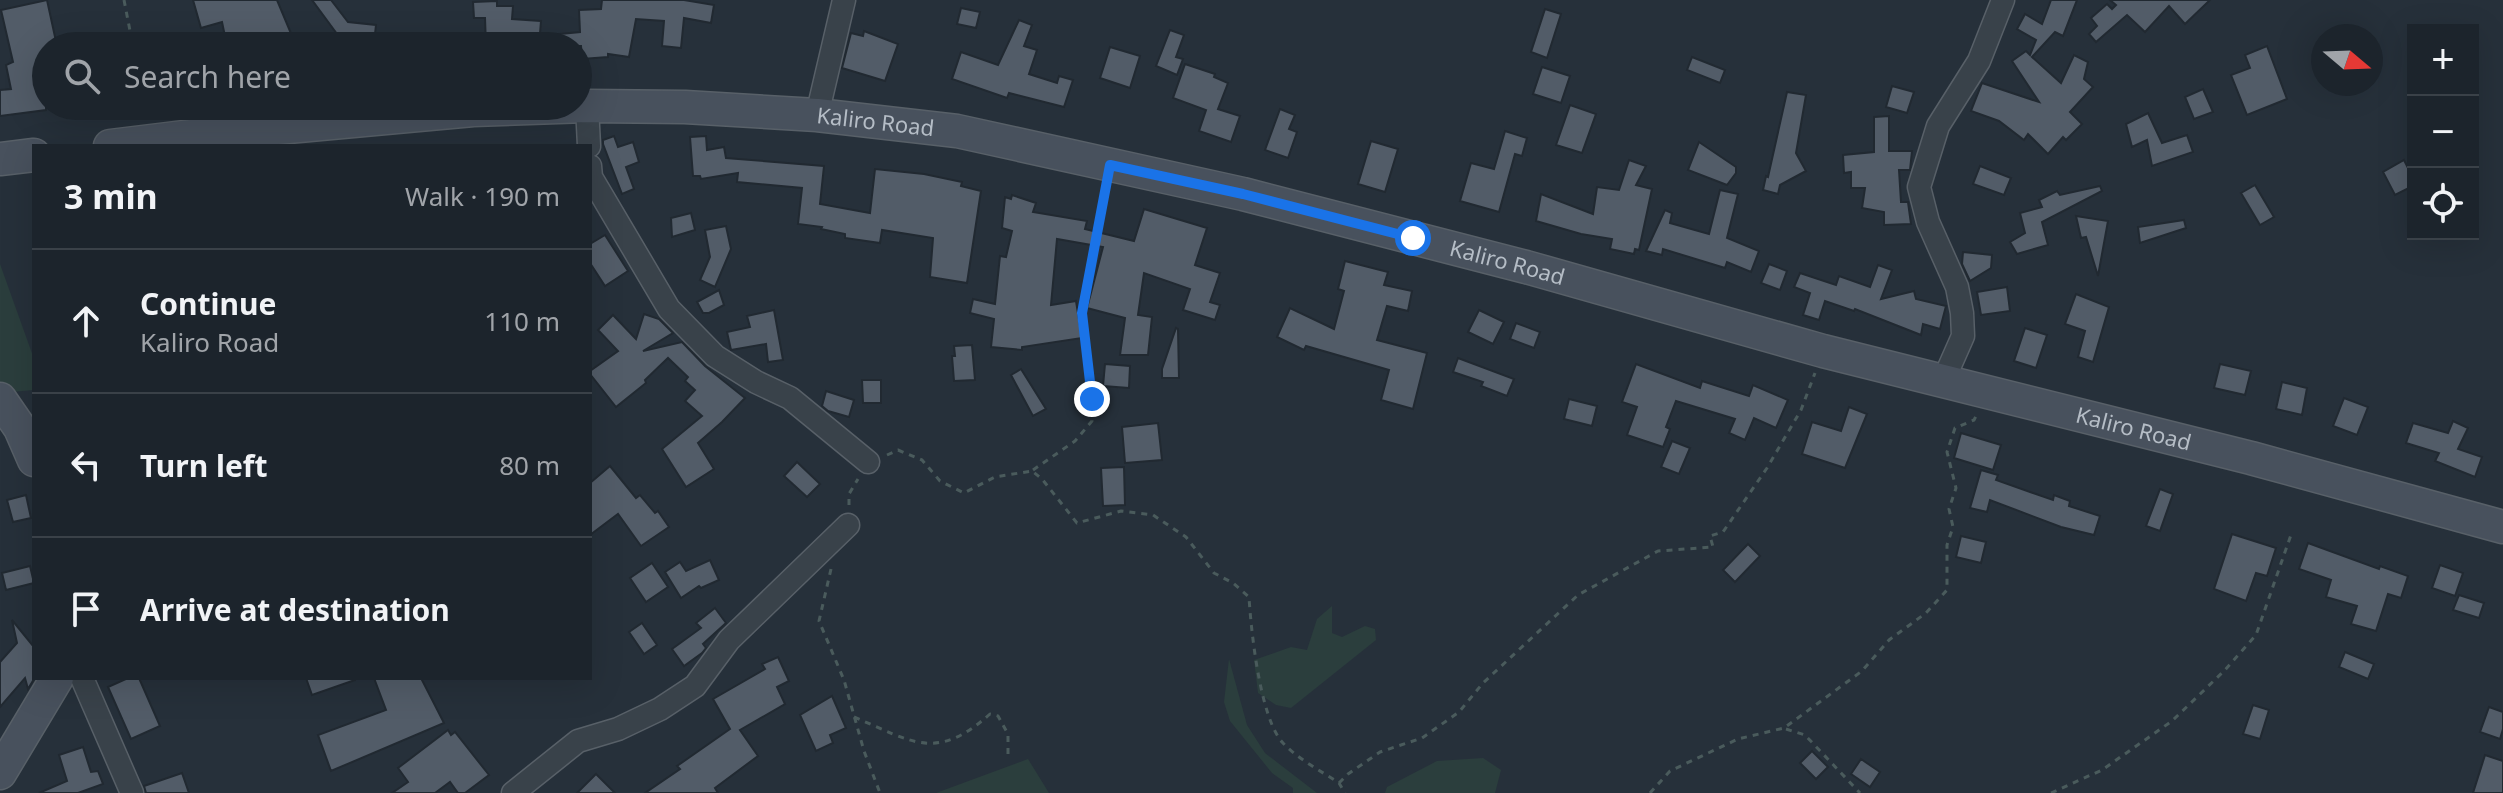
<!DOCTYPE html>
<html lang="en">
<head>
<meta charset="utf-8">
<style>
	body { margin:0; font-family:"Noto Sans",sans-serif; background:#252c34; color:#f1f3f6 }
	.controls { position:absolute; right:24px; top:24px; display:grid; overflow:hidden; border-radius:0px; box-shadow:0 8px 32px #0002 }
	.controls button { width:72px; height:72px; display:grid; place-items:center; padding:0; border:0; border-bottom:2px solid #3a4148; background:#1c242c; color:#f1f3f6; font:40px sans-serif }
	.compass { position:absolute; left:2311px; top:24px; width:72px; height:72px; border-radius:50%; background:#1c242c; box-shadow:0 8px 32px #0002; rotate:109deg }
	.stop { position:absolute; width:24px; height:24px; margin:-18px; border:6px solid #1a73e8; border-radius:50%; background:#fff }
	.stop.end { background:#1a73e8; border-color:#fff; box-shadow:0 2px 8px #0008 }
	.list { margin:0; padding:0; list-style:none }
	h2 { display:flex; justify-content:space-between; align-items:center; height:104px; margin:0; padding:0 32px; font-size:34px }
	h2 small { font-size:26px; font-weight:400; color:#a0a4a9 }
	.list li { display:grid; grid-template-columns:52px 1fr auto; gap:24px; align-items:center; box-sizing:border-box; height:144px; padding:0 32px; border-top:2px solid #3a4148 }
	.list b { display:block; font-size:30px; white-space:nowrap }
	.list p { margin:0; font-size:26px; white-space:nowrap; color:#a0a4a9 }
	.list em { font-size:26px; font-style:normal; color:#a0a4a9 }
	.icon { flex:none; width:44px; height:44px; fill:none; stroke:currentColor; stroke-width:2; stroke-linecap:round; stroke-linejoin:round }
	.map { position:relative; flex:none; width:2503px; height:793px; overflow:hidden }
	.search { position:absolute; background:#1c242c; box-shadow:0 8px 32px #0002; left:32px; top:32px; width:560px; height:88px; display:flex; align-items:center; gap:20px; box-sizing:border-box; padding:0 28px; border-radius:44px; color:#a0a4a9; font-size:30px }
	.panel { position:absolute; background:#1c242c; box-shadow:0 8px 32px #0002; left:32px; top:144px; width:560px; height:536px; border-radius:0px }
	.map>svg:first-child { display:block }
	.green { fill:#2b3e3d }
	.building { fill:#525c68; stroke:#212931; stroke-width:2 }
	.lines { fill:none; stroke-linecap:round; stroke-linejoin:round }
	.street-casing { stroke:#586068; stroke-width:25 }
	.secondary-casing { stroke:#586068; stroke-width:35 }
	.path { stroke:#4a5b5c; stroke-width:3; stroke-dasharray:6 6; stroke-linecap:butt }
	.street { stroke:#39424a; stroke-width:22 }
	.secondary { stroke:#48515d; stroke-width:32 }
	.route { stroke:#1a73e8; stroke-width:10 }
	.labels { text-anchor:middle; stroke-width:6; stroke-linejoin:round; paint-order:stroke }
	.street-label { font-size:22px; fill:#b5bdc6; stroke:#1f272f }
</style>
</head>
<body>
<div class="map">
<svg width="2503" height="793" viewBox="0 0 2503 793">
	<rect width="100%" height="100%" fill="#26303a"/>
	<g class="green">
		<path d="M0 264 34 359V390L0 393Z"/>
		<path d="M1332 606V633L1342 637 1365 626 1375 629 1376 640 1291 708 1276 705 1258 693 1254 660 1291 647 1307 650 1317 619Z"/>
		<path d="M1229 659 1247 725 1265 753 1317 793H1293V788L1272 773 1230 721 1224 702Z"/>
		<path d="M1483 758 1501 770 1495 793H1385L1387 787 1437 761Z"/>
		<path d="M1028 759 1049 793H936Z"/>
	</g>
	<g class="building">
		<path d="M47 0 57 46H46V110L0 116V90L11 89 6 65 13 62 1 10Z"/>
		<path d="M193 0H277L295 43 287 46H227L222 22 201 28Z"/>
		<path d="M312 0H331L348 22 376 25 374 43 336 40 337 34Z"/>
		<path d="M602 0H684L714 5 711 23 684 18 681 48 662 46 664 21 636 19 629 57 608 54V57L582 59 581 46H549V35L580 32 579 10 601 9Z"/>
		<path d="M2051 0H2077L2063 36 2055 32 2032 57 2061 83 2074 55 2088 62 2084 79 2093 87 2070 112 2082 124 2066 140 2063 137 2048 154 2028 134 2024 140 1999 121 1971 111 1982 83 2039 102 2012 61 2026 51 2030 55 2036 40 2017 29 2025 14 2042 24Z"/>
		<path d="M2110 0H2210L2185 24 2169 6 2145 32 2127 15 2096 42 2089 34 2097 26 2091 18 2107 4 2112 9 2116 5Z"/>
		<path d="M497 1V6H513L512 19 541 21 539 46H486L485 18H474L473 2Z"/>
		<path d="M961 8 980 12 976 28 957 24Z"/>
		<path d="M1545 9 1561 14 1547 58 1531 52Z"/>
		<path d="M1019 20 1032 25 1024 46 1037 50 1029 74 1057 83 1059 76 1073 80 1064 107 1009 93 1007 98 952 79 961 52 998 65Z"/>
		<path d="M1170 30 1184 35 1176 57 1183 59 1177 75 1156 66Z"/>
		<path d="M864 31 898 44 885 81 842 68 851 33 863 36Z"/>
		<path d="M2267 46 2287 99 2247 115 2231 75 2250 68 2245 55Z"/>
		<path d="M1110 47 1140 56 1130 88 1100 78Z"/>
		<path d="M1692 57 1725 70 1720 83 1687 70Z"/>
		<path d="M1185 64 1215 74 1214 77 1228 83 1218 109 1240 116 1231 142 1199 131 1206 110 1173 98Z"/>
		<path d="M1542 67 1570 76 1561 103 1533 94Z"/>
		<path d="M1892 86 1914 92 1907 113 1886 107Z"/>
		<path d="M2203 89 2213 112 2194 119 2185 97Z"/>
		<path d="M1787 92 1806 95 1796 153 1806 171 1780 185 1778 194 1763 190 1766 176 1768 177Z"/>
		<path d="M1570 105 1596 114 1582 153 1556 145Z"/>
		<path d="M1280 109 1295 115 1289 129 1297 132 1288 158 1265 150Z"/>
		<path d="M2148 113 2162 143 2187 135 2193 152 2152 166 2147 140 2132 147 2126 124Z"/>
		<path d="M1889 116V151H1912L1910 170H1899L1901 202H1908L1911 224 1884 225V212L1862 208 1865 188H1851V172L1844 173 1843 155 1874 152V117Z"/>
		<path d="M1505 131 1527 138 1522 156 1515 154 1499 212 1460 201 1471 163 1494 169Z"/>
		<path d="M614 136 618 147 633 142 639 162 626 167 634 189 622 194 603 144V140Z"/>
		<path d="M706 136 707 150 724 147 726 158 824 166 820 204 870 213 875 169 924 174 962 182 961 186 981 191 967 283 930 277 933 238 882 230 880 243 845 238V234L821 229 822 227 798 224 802 188 737 182 738 173 701 179 700 176H693L690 137Z"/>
		<path d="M1371 141 1398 149 1385 192 1358 184Z"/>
		<path d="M1699 142 1736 167V173L1727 185 1688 170Z"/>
		<path d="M1629 160 1646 166 1636 185 1652 189 1639 250 1635 249 1634 254 1610 249 1612 239 1581 234 1536 221 1541 194 1593 214 1597 187 1619 190Z"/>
		<path d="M2404 160 2413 178V186L2395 195 2383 172Z"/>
		<path d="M1980 166 2011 178 2004 195 1973 184Z"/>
		<path d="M2255 185 2274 217 2260 225 2241 193Z"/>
		<path d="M2100 186 2102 191 2042 222 2048 245 2017 254 2010 242 2025 233 2020 213 2042 207 2039 200 2057 191 2060 195Z"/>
		<path d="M1720 190 1738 194 1727 238 1759 251 1751 272 1727 262 1725 268 1663 249 1662 255 1646 251 1665 210 1672 213 1670 223 1709 234Z"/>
		<path d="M1012 195 1036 203 1033 212 1087 221 1085 229 1134 241 1144 209 1207 228 1195 265 1220 273 1210 302 1220 305 1215 320 1183 310 1190 289 1144 273 1138 315 1152 317 1148 355H1120L1125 318 1087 308 1103 247 1057 239 1051 305 1076 301 1082 338 1022 347V350L991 347 994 319 970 313 973 299 995 304 1000 256 1006 257 1012 231 1002 228 1005 197 1011 199Z"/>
		<path d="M691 213 695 230 672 237 671 218Z"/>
		<path d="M2076 216 2108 221 2098 276 2086 237 2081 238Z"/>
		<path d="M2184 220 2186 228 2140 243 2138 227Z"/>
		<path d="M726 226 731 249 715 287 700 280 710 257 705 230Z"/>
		<path d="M605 235 628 271 605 286 590 263V244Z"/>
		<path d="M1963 252 1992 255 1991 268 1970 281 1962 264Z"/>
		<path d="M1345 261 1388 272 1384 285 1412 291 1408 311 1387 306 1377 340 1427 353 1413 409 1381 400 1389 370 1306 346 1304 350 1277 337 1290 308 1334 329 1344 291 1338 289Z"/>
		<path d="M1769 264 1787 271 1780 290 1761 283Z"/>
		<path d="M1878 265 1892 270 1881 299 1914 291 1916 299 1946 306 1940 329 1923 324 1921 335 1855 309 1854 311 1825 301 1819 320 1803 315 1810 293 1794 287 1800 273 1836 285 1839 276 1870 287Z"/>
		<path d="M2007 287 2010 311 1981 315 1977 292Z"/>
		<path d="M719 290 724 305 709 313H703L697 302Z"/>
		<path d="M2076 294 2109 307 2093 362 2078 357 2085 331 2065 324Z"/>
		<path d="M774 310 783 360 768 362 766 344 731 350 727 332 750 327 747 316Z"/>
		<path d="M1479 310 1504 322 1493 344 1468 332Z"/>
		<path d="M644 314 659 319 673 333 643 351 682 342 705 366 745 398 722 422 698 443 714 469 686 487 662 449 702 416 685 401 695 390 685 381 688 377 668 358 645 380 646 383 616 407 590 374V371L618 351 598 330 613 315 636 339Z"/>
		<path d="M1516 323 1540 332 1534 348 1510 339Z"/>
		<path d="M1176 328 1178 329 1179 378H1162V369Z"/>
		<path d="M2025 328 2047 335 2036 368 2014 361Z"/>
		<path d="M972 345 975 380 954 381 952 356H955L954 346Z"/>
		<path d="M1458 358 1514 379 1507 396 1481 386 1483 382 1453 372Z"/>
		<path d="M1105 364 1130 366 1129 388 1103 386Z"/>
		<path d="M1636 364 1700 388 1702 381 1749 396 1753 385 1788 400 1776 428 1754 418 1745 440 1729 433 1735 419 1676 401 1666 427 1670 429 1663 447 1627 435 1637 407 1622 402Z"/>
		<path d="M2220 364 2251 371 2245 395 2214 388Z"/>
		<path d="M1021 369 1046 409 1033 416 1011 375Z"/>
		<path d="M862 380H881V403H863Z"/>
		<path d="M2282 382 2307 388 2302 415 2276 409Z"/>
		<path d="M826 391 854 400 849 417 828 411 822 406Z"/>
		<path d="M2344 398 2368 407 2357 435 2333 426Z"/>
		<path d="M1569 399 1597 406 1592 426 1564 419Z"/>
		<path d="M1849 407 1867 414 1845 468 1802 454 1812 422 1841 431Z"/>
		<path d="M2453 421 2468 428 2458 449 2482 457 2475 477 2435 461 2439 453 2406 443 2413 423 2448 433Z"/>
		<path d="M1158 423 1162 460 1125 463 1122 427Z"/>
		<path d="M1961 433 2001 445 1993 470 1954 458Z"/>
		<path d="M1672 441 1690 448 1679 474 1661 467Z"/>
		<path d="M797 462 820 484 807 497 784 476Z"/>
		<path d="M610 466 636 498 640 495 655 513 658 511 669 527 641 546 618 514 590 535V483Z"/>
		<path d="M1124 467 1125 505 1103 506 1101 468Z"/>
		<path d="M1981 470 1998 475 1996 480 2053 500 2054 495 2070 501 2069 506 2100 516 2094 535 2061 527 1990 500 1987 512 1970 508Z"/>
		<path d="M2160 489 2173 494 2160 531 2146 526Z"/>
		<path d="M26 495 31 518 13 522 7 500Z"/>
		<path d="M2232 534 2276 548 2267 576 2256 573 2246 601 2214 589Z"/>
		<path d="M1961 536 1986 542 1981 563 1956 557Z"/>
		<path d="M2308 543 2379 569 2380 566 2408 576 2401 598 2388 594 2376 631 2351 624 2357 606 2326 597 2331 580 2299 569Z"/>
		<path d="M1748 544 1760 556 1735 582 1723 570Z"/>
		<path d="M710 560 719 580 701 588 699 586 681 598 665 572 680 562 686 571Z"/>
		<path d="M652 563 668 587 646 602 630 578Z"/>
		<path d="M2440 565 2463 573 2455 596 2432 588Z"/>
		<path d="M30 566 34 583 6 590 2 573Z"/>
		<path d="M2459 595 2484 603 2479 618 2453 610Z"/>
		<path d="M715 608 726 623 703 644 706 648 702 653 684 666 672 649 701 628 696 623Z"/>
		<path d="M12 620 34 647V679L28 689 25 678 0 707V662L17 643Z"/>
		<path d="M642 623 657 645 644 654 629 632Z"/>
		<path d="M2345 652 2374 664 2368 679 2339 667Z"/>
		<path d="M778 657 789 681 777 687 785 704 740 730 758 756 715 788 718 793H645L680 769 677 766 730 729 713 699 765 669 762 664Z"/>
		<path d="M128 678H139L160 726 131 739 108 687Z"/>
		<path d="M306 678H355V680L312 695Z"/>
		<path d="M374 678H421L444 723 331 771 318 735 386 710Z"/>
		<path d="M832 696 846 728 830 735 833 743 816 751 800 715Z"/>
		<path d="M2253 705 2269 710 2260 739 2243 734Z"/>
		<path d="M2489 707 2503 712V729L2500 739 2480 732Z"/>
		<path d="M448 730 451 735 455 732 489 775 465 793H458L450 782 435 793H392L408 782 398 768Z"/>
		<path d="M83 747 91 772 98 771 103 784 78 793H39L67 781 59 755Z"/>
		<path d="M1812 751 1828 767 1816 779 1800 763Z"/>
		<path d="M2485 755 2503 761V793H2473Z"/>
		<path d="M1861 759 1880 772 1870 787 1851 774Z"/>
		<path d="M182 773 189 793H146L144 786Z"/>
		<path d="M596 774 615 793H577Z"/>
	</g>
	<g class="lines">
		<g class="street-casing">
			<g id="street">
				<path d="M587 106 589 146"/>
				<path d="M817 115 844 0"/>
				<path d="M590 166 591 177 669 309 715 356 756 382 790 398 868 462"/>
				<path d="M1944 379 1963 336 1962 313 1957 287 1928 222 1919 187 1938 126 1979 61 2003 0"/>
				<path d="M82 678 132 793"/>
				<path d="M513 793 578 741 618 729 660 709 695 686 729 640 848 525"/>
			</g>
		</g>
		<g class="secondary-casing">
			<g id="secondary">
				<path id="s1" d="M110 146 192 136 473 110 587 106 685 107 817 115 957 131 1243 194 1526 267 1823 351 2251 458 2503 527"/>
				<path d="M0 159 34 155"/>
				<path d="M0 399 20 428 34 460"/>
				<path d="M0 773 57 678"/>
			</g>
		</g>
		<g class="path">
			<path d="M124 0 133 46"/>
			<path d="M887 455 898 450 922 460 940 481 964 493 995 477 1032 471 1042 479 1077 523 1121 511 1153 515 1186 537 1214 573 1233 583 1249 597C1251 630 1260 719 1283 743 1298 759 1321 771 1339 783L1345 793"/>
			<path d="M1033 470 1075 441 1092 421 1091 372 1082 313 1106 189"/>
			<path d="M849 505V494L858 479"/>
			<path d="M831 569 819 621 844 680 864 751 880 793"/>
			<path d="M854 717C913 742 936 762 990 714L998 716 1008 734V755"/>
			<path d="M1786 729 1805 735 1860 793"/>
			<path d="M1339 783 1348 774 1380 752 1422 738 1459 712 1483 683 1578 595 1658 551 1713 547 1710 536 1723 532 1767 468 1801 410 1815 373"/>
			<path d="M1650 793 1670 771 1738 739 1784 728 1862 671 1889 640 1926 613 1947 590V545L1953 527 1949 509 1956 488 1947 452 1955 428 1974 420 1976 416"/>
			<path d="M2051 793 2102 770 2172 721 2224 671 2256 635 2292 532"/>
		</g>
		<use href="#street" class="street"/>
		<use href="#secondary" class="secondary"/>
	</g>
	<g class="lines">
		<path class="route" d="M1092 399 1082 313 1110 165 1243 194 1413 238"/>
	</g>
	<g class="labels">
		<g class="street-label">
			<text dy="8" stroke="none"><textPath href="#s1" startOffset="768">Kaliro Road</textPath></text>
			<text dy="8" stroke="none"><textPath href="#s1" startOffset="1416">Kaliro Road</textPath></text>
			<text dy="8" stroke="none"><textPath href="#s1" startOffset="2064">Kaliro Road</textPath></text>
		</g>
	</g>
</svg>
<div class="controls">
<button>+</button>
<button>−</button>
<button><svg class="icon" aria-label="locate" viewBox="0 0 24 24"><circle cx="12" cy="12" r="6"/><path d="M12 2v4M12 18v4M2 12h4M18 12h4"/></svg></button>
</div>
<svg class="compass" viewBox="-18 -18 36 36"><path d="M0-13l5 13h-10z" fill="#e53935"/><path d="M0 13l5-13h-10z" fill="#a0a4a9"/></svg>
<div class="stop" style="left:1413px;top:238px"></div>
<div class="stop end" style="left:1092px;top:399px"></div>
<div class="search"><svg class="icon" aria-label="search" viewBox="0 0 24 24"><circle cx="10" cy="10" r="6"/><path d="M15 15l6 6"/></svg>Search here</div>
<section class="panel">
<h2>3 min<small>Walk · 190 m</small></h2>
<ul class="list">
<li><svg class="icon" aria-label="ahead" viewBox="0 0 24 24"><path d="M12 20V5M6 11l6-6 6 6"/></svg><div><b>Continue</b><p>Kaliro Road</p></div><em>110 m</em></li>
<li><svg class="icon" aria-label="left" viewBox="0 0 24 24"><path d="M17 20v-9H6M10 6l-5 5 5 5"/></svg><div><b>Turn left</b></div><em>80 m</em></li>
<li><svg class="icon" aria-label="arrive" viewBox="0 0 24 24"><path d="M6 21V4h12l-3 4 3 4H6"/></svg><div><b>Arrive at destination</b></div></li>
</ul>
</section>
</div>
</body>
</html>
